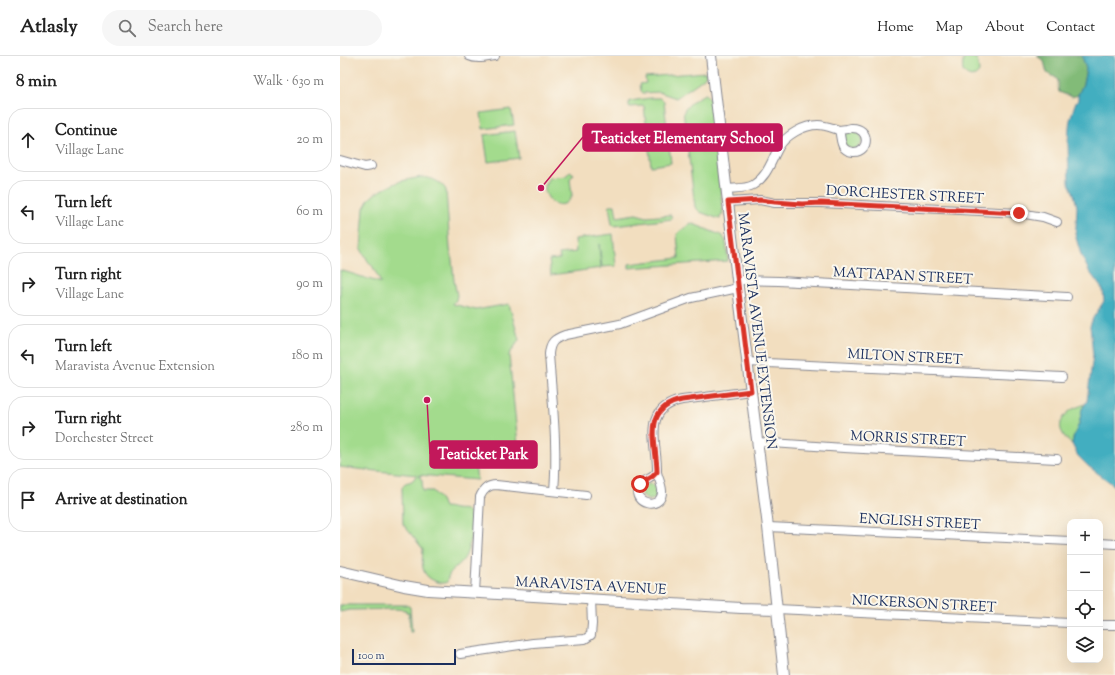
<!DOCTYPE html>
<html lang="en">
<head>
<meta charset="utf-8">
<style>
	body { margin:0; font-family:"Sorts Mill Goudy",serif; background:#f6f6f6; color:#222 }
	.controls { position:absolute; right:12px; bottom:12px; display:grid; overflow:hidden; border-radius:8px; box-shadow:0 4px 16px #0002 }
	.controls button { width:36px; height:36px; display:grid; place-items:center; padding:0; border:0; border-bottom:1px solid #e0e0e0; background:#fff; color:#222; font:20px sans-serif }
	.scale { position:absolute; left:12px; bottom:10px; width:104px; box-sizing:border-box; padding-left:4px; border:2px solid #1b2f5e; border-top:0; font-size:11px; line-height:14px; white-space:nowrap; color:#1b2f5e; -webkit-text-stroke:3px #fbf7ec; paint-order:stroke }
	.stop { position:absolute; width:12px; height:12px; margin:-9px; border:3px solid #d93025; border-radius:50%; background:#fff }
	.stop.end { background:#d93025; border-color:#fff; box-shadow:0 1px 4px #0008 }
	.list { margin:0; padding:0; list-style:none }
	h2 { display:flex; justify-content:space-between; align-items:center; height:52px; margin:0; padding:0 16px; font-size:17px }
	h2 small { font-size:13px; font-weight:400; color:#767676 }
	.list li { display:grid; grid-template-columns:26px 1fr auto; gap:12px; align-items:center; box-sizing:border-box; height:64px; margin:0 8px 8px; padding:0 8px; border:1px solid #e0e0e0; border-radius:16px }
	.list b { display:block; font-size:15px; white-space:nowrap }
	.list p { margin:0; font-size:13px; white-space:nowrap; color:#767676 }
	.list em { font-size:13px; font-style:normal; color:#767676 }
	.icon { flex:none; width:22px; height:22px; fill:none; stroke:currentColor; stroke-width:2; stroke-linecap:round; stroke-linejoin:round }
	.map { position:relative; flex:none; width:775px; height:619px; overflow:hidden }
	header { display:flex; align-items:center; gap:24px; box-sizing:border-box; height:56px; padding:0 20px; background:#fff; border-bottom:1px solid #e0e0e0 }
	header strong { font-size:19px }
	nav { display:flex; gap:22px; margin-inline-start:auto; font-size:14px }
	.search { width:280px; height:36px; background:#f6f6f6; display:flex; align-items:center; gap:10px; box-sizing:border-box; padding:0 14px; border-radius:22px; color:#767676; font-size:15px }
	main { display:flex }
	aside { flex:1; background:#fff }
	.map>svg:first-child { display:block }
	.green { fill:#a3db8d; stroke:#5f8576 }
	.forest { fill:#82bb78; stroke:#4e756b }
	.water { fill:#42aec0; stroke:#2e6e8f }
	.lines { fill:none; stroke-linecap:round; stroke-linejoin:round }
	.minor-casing { stroke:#86868e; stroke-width:10 }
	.major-casing { stroke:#86868e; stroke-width:12 }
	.minor { stroke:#fff; stroke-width:8 }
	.major { stroke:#fff; stroke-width:10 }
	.route { stroke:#d93025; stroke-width:5 }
	.labels { text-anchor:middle; stroke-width:4; stroke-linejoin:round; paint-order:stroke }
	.street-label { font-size:14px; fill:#1b2f5e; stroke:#fbf7ec }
	.leader { fill:none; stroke:#c2185b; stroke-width:1.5 }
	.callout-dot { fill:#c2185b; stroke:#fbf7ec; stroke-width:1.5 }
	.callout { fill:#c2185b; stroke:#c2185b; stroke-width:1.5 }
	.callout-label { font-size:15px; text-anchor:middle; font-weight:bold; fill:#fff }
</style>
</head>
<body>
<header>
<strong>Atlasly</strong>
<div class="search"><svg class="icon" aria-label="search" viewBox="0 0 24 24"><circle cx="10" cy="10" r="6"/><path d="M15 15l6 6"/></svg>Search here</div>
<nav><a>Home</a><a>Map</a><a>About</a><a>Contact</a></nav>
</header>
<main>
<aside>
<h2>8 min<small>Walk · 630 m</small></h2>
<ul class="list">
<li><svg class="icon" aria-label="ahead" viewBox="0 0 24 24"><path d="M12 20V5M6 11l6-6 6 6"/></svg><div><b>Continue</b><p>Village Lane</p></div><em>20 m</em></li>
<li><svg class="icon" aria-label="left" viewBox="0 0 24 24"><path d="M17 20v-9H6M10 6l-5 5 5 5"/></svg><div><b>Turn left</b><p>Village Lane</p></div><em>60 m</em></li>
<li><svg class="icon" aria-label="right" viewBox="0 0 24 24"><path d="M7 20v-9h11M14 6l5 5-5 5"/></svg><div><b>Turn right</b><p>Village Lane</p></div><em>90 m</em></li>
<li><svg class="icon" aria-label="left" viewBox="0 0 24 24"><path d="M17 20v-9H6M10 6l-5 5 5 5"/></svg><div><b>Turn left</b><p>Maravista Avenue Extension</p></div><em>180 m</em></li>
<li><svg class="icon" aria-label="right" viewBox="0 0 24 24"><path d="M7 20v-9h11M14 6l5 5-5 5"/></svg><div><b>Turn right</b><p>Dorchester Street</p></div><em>280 m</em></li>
<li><svg class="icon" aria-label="arrive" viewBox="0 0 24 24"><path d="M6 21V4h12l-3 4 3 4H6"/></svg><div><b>Arrive at destination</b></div></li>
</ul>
</aside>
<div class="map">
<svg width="775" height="619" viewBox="0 0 775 619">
	<rect width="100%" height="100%" fill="#fbf7ec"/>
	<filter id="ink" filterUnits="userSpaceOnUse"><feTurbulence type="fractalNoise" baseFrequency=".025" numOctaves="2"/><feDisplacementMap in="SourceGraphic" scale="8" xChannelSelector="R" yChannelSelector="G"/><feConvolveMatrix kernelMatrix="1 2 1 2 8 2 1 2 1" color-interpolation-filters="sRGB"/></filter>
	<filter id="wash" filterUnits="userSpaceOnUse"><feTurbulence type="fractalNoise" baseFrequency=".012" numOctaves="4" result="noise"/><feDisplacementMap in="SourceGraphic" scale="16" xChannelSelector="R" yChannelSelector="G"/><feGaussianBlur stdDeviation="0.9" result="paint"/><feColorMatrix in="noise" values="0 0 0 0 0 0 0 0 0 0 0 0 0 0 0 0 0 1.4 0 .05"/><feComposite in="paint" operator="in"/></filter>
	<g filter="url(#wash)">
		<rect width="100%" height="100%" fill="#f2debf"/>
		<g class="green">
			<path d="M628 0 636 2 638 7 639 16C635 23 627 22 623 15 622 11 623 5 624 1Z"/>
			<path d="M366 16V19L363 23 336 42 319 36 303 37 301 35 300 28 306 27 305 21Z"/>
			<path d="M366 38 370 44 383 157 382 159 380 161V163H379L360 156 355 151 344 62C344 59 343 57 344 55 347 49 360 39 366 38Z"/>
			<path d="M310 42H320L324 46 331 107 311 110 304 50 290 51 289 50V47L290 45Z"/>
			<path d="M171 53 174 69 143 73 141 57Z"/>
			<path d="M175 75 179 102 148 106 144 79Z"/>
			<circle cx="513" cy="84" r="9"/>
			<path d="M230 115 234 118 230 123 232 140C222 161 195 139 209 122L226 120Z"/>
			<path d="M81 121C91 122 101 125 106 134L110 193 112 204 114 225 117 239 116 244 113 248 136 254 169 248 179 284 169 299 178 389 133 394 137 424 79 419 82 425 83 435H93L101 444 104 451C109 451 113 453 116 453 121 454 125 452 128 456 135 464 130 496 123 504 117 512 108 514 107 526 103 528 100 527 95 525 80 519 82 507 83 493L63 468 62 432C65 424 68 428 73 424 74 423 76 419 77 419L8 412 0 411V214L41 227 33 211 28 205 21 193 24 152 29 143 36 137 52 129 61 125Z"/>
			<path d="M269 149H275L277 161 296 158 307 161 331 159 332 163 274 170 272 168Z"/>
			<path d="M351 167 383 180 386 186 388 205 289 212V208L339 202 337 178 339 176Z"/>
			<path d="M273 178 276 210 262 211 259 188 261 212 211 219 209 204 220 203 219 198 236 196 235 183Z"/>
			<path d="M745 348 742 353 739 368 734 379 732 388C728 385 724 381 722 376 717 367 726 357 733 353 736 351 741 350 745 348Z"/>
			<circle cx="310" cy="436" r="8"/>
			<path d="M0 549H67L70 551 72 576H70L69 557 66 556V554L56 553 9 554 0 556Z"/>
		</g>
		<path class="forest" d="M697 0H742L746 13 743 28 738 39 732 41 719 36C717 31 720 26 716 22 714 20 709 19 707 17L704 5Z"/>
		<path class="water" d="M742 0H775V430L748 410 738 400 732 388 734 379 739 368 742 353 747 345 753 299 750 270 753 262 764 245 763 234 749 215 741 199 735 178 736 171 737 151 734 138 729 127 728 87 729 71 730 64 735 48 738 44V39L743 28 746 13Z"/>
	</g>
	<g filter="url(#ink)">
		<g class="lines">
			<g class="minor-casing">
				<g id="minor">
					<path d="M129 0C137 4 147 1 155 0"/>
					<path d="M511 72C531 71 530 97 513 96 510 96 507 95 504 92 500 87 501 80 499 74L507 73Z"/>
					<path d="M0 104 25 111 31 110"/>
					<path d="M386 133C395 132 406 133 413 129 428 120 431 105 439 91 446 79 464 69 478 69 485 69 492 72 499 74"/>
					<path d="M388 146 420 144 435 147H481L679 157 703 161 717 166"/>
					<path d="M397 224 439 225 727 241"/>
					<path d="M407 306 722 321"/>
					<path d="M418 386 504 392 717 403"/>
					<path d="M317 416C318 388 301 352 342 344L411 335"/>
					<path d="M317 416C318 422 323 431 322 437 320 455 292 448 298 432 300 426 305 425 310 422 313 421 315 418 317 416Z"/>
					<path d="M214 435C218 389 212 343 209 298 210 286 214 283 225 279L280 268 351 242 398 232"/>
					<path d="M428 471 730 485"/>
					<path d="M760 487 775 488"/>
					<path d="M135 537 140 441C143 434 148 429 156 429L246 439"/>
					<path d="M437 553 730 567"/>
					<path d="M760 569H775"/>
					<path d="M120 598 193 587 245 583 251 579 252 568 251 543"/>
				</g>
			</g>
			<g class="major-casing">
				<g id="major">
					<path d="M371 0 398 232 428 471 444 619"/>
					<path d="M0 515 64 530 88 534 401 552 437 553"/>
				</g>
			</g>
			<use href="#minor" class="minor"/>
			<use href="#major" class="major"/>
		</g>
	</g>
	<g class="lines" filter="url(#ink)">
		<path class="route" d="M300 428 312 421 317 416C317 388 301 352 342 344L411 335 388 146 420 144 435 146 462 148 481 147 679 157"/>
	</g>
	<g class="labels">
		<g class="street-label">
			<text transform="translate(565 138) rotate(3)" y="5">DORCHESTER STREET</text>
			<text transform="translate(563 219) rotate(3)" y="5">MATTAPAN STREET</text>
			<text transform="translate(418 275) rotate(83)" y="5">MARAVISTA AVENUE EXTENSION</text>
			<text transform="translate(565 300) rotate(3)" y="5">MILTON STREET</text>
			<text transform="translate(568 382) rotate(3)" y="5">MORRIS STREET</text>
			<text transform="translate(580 465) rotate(3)" y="5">ENGLISH STREET</text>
			<text transform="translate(251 529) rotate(3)" y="5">MARAVISTA AVENUE</text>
			<text transform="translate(584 547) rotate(3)" y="5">NICKERSON STREET</text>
		</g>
	</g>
	<path class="leader" d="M201 132L243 81M87 344L90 398"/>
	<g class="callout-dot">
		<circle cx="201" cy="132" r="4"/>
		<circle cx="87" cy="344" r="4"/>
	</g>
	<g class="callout">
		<rect x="243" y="68" width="199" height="27" rx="4"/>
		<rect x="90" y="385" width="107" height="27" rx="4"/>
	</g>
	<g class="callout-label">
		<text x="343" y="87">Teaticket Elementary School</text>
		<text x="143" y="403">Teaticket Park</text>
	</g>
</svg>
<div class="controls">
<button>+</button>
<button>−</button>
<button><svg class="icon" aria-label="locate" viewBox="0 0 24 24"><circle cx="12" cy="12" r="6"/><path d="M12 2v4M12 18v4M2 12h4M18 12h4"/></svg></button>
<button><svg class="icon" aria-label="layers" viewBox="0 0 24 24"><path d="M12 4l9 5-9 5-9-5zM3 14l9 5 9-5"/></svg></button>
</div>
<div class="scale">100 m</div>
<div class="stop" style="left:300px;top:428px"></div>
<div class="stop end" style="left:679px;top:157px"></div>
</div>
</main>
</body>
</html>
